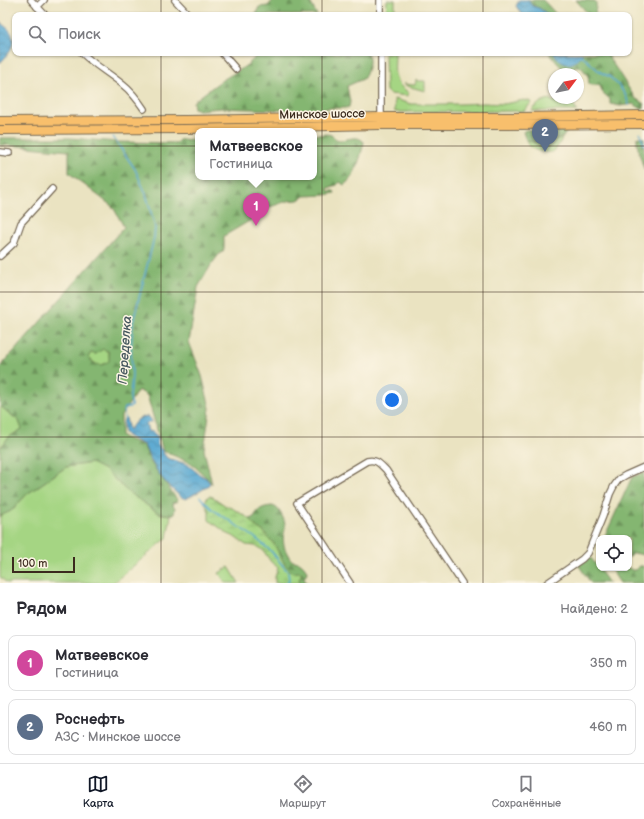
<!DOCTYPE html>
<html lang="ru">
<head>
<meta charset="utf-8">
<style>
	body { margin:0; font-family:"Balsamiq Sans",sans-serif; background:#f7f7f7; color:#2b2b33 }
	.controls { position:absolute; right:12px; bottom:12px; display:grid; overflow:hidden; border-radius:8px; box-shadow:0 1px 3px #0004 }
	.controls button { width:36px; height:36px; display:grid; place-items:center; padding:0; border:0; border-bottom:1px solid #e1e1e2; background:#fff; color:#2b2b33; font:20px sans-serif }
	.compass { position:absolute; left:548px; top:68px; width:36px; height:36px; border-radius:50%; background:#fff; box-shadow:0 1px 3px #0004; rotate:58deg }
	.scale { position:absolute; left:12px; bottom:10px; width:63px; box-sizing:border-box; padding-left:4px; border:2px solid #3b2a1e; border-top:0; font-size:11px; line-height:14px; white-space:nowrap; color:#3b2a1e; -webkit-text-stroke:3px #fcf5e5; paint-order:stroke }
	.you { position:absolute; left:392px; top:400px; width:14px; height:14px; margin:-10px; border:3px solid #fff; border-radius:50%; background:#1a73e8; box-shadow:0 0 0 6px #1a73e833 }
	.badge { display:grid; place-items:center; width:26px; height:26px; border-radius:50%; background:#111827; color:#fff; font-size:13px; font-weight:700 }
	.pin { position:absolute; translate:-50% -33px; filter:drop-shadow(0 1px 2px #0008) }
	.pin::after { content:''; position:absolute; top:21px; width:14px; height:12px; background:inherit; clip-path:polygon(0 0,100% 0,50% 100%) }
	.popup { position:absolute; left:195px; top:128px; width:122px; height:52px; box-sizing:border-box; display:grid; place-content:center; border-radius:8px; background:#fff; filter:drop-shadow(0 1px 3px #0005); font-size:13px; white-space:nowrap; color:#7c7c81 }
	.popup b { font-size:15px; color:#2b2b33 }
	.popup::after { content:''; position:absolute; left:50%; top:100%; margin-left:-8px; border:8px solid transparent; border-top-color:#fff }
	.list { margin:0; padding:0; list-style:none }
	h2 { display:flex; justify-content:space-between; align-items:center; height:52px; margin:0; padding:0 16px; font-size:17px }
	h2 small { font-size:13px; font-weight:400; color:#7c7c81 }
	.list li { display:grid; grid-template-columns:26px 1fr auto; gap:12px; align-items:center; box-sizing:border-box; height:56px; margin:0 8px 8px; padding:0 8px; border:1px solid #e1e1e2; border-radius:8px }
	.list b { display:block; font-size:15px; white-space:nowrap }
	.list p { margin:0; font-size:13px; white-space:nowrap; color:#7c7c81 }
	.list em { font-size:13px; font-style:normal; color:#7c7c81 }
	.icon { flex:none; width:22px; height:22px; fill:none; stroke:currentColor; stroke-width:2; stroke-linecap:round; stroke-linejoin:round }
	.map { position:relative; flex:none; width:644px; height:583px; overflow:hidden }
	.search { position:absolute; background:#fff; box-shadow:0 1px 3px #0004; left:12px; right:12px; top:12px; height:44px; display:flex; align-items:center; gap:10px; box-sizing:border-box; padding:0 14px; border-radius:8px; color:#7c7c81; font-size:15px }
	.sheet { height:180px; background:#fff }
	nav { display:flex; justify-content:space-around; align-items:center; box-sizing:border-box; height:56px; border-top:1px solid #e1e1e2; background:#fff; font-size:11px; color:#7c7c81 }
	nav a { display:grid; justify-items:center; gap:2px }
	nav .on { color:#111827 }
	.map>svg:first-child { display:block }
	.grass { fill:#a5d583; stroke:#708050 }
	.forest { fill:url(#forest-firs); stroke:#607048; fill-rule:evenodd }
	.wetland { fill:url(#wetland-marsh); stroke:#708050 }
	.water { fill:url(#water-waves); stroke:#486878 }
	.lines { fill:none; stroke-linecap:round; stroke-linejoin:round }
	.stream { stroke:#56a7d1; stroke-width:1.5 }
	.minor-casing { stroke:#786b57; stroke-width:8 }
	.highway-casing { stroke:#786b57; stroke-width:10 }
	.minor { stroke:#fff; stroke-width:5.5 }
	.highway { stroke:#f8bf6c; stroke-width:8 }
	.grid { fill:none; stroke:#3b2a1e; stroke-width:1; stroke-opacity:0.55 }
	.labels { text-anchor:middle; stroke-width:3; stroke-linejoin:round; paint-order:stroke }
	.street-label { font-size:12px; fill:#3b2a1e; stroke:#fcf5e5 }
	.water-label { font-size:13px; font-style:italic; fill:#44565d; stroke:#fcf5e5 }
</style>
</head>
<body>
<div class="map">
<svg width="644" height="583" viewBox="0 0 644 583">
	<defs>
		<pattern id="forest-firs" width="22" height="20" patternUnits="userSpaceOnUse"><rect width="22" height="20" fill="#84b671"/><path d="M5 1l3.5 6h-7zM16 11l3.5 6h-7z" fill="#6d945c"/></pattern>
		<pattern id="wetland-marsh" width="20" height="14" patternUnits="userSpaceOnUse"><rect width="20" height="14" fill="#a5d583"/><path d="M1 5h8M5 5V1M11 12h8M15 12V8" fill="none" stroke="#8fb771"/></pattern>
		<pattern id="water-waves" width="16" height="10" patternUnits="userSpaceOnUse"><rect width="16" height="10" fill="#56a7d1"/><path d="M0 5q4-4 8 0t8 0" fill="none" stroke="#4888a9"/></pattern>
	</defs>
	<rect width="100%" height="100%" fill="#fcf5e5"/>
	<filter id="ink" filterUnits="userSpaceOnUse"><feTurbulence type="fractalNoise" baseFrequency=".025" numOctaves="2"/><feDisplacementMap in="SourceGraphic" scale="8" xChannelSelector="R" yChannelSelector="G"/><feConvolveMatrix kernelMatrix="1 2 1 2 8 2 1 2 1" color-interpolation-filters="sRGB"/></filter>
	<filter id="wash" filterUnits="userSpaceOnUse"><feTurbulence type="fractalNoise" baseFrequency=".012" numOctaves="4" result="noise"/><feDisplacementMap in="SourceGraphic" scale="16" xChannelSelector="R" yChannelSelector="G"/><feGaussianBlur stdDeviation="0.9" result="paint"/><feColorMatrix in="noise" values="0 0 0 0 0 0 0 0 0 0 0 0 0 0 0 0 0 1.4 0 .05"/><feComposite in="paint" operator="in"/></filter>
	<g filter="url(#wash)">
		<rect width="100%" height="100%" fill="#eae3c1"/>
		<g class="grass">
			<path d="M387 0H395V15H386Z"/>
			<path d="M385 53H395C395 71 391 81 408 92V96L390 94 386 91Z"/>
			<path d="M416 80 418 81H425V91L407 86 404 84 415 85Z"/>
			<path d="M394 99 411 104H460L484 103 504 104 524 100 532 102 524 111 395 112Z"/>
			<path d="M551 99V101H556V99C568 99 571 100 577 111H532C537 104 542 100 551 99Z"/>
			<path d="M563 137C560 141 558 148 554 151 549 154 537 152 532 148 529 146 528 143 526 140L534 142 545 139 554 140Z"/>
			<path d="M103 348 107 351 109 355 110 361C100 368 96 365 88 357L91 353 96 354Z"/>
			<path d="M0 406 19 421 22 429 9 437 0 448Z"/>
			<path d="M92 463 105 470 128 492 145 504 157 512 161 514 171 515 167 538 113 583H7L0 577V516L11 511 27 494 66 467Z"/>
			<path d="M229 567 239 583H226L219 573Z"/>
		</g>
		<g class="forest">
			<path d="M273 0H309L317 15H256V13L259 7 268 6Z"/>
			<path d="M527 0H543L557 15H549L539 8 532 6 529 0Z"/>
			<path d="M576 0 595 1C598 5 594 10 596 15H589Z"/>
			<path d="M257 53H367L369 57V64L366 74 363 79 347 86 350 102 349 107 345 108H329L309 111 220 108 199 110 194 108 193 102C202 95 211 88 221 81 231 74 253 65 257 53Z"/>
			<path d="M549 53H553L559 60 581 55 583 53H608L610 59 635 98 644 104V108H640L634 104 620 106 610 104V99L603 93 600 86 597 85H590L589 83 588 76 582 68C576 66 574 69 569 70 561 71 554 58 549 53Z"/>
			<path d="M525 130H543L567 131 563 137 554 140 545 139 534 142 526 140 523 132Z"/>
			<path d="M314 135C319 135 326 133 331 135 334 137 335 139 339 140 349 140 357 134 364 142 361 155 356 177 344 185L340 182 337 185 328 188V191H334L335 193 326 195 305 196 298 200 287 201 253 213 251 220 224 236V248L223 252 220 253 211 265 198 287 189 342 202 376 210 408 204 450 212 484 207 478 191 463 163 451 147 395 138 390 121 416V436L144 446 150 461 178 501 172 503 175 508 174 514C169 515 162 514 157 512L128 492 105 470 91 463 66 467 27 494 11 511 0 516V448L9 437 22 429 19 421 0 406V367L124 227 113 207 69 173V151L18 146 0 145V138H69L118 142 176 143 179 140 198 139V177H314ZM103 349 108 351 109 355V361C100 368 95 365 88 357L91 353 96 354Z"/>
			<path d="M639 137 644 138V169L639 153 637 143V138Z"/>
			<path d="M644 473V555L634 553 629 558V538H604L632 477Z"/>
			<path d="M272 506C277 507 279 510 281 514 290 529 281 532 284 545 284 548 290 560 293 561 295 562 297 561 299 562 303 564 306 568 307 572L304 578 307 583H300L299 579 291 572 285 565 273 542 269 539 265 533 255 526 250 519 253 518C259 509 261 507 272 506Z"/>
			<path d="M588 557 591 558 609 583H591L579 566 580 563Z"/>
			<path d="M640 566H643L644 568V583H620L610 568H629L632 570H635Z"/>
		</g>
		<path class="wetland" d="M210 496 213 497 226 506 232 508 250 519 255 526 265 533 269 539 273 542 285 565 291 572 293 573 299 572 302 573 299 579 300 583H275V577L278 568 276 566 271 562 263 550 255 546 246 545 233 536 228 534 216 525 211 522 209 520V511L205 503 207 497Z"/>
		<g class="water">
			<path d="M519 0H529L532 6 539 8 549 15H522L516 6Z"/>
			<path d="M0 22C3 25 8 28 10 31 18 43 8 55 0 63Z"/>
			<path d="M553 53H583C578 62 568 69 559 60 557 58 555 55 553 53Z"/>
			<path d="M148 416 151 419V422L146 424 148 431 153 432 158 437 157 444 167 458 187 464 199 474 206 478 210 483 207 487 186 499C179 497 177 493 171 488 158 475 151 462 144 445 140 443 128 437 126 435 122 432 123 423 124 419L126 418 129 430C136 421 137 418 148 416Z"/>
		</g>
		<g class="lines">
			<g class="stream">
				<path d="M581 55 600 72 610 77 620 87 626 96 629 105"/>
				<path d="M640 133 644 145"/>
				<path d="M113 137 135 169 146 194 155 227 154 238 133 322 131 348 132 375 130 398 132 406 125 408 124 412 125 420"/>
				<path d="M200 497 212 509 254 537 271 551 288 572 289 580 286 583"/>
			</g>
		</g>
	</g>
	<g filter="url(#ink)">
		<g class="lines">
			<g class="minor-casing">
				<g id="minor">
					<path d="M31 0 45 15"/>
					<path d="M175 0 189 15"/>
					<path d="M380 0V15"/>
					<path d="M37 7 44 0"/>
					<path d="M82 53C94 65 109 73 122 84 131 91 138 100 144 109"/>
					<path d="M222 53 236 69"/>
					<path d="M381 53V121"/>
					<path d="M0 152 9 153"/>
					<path d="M0 256 14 243 21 223 52 189"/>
					<path d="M350 583 297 503 367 461C376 459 379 463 386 470 411 508 437 545 462 583"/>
					<path d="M547 583 582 559 588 553 603 516 610 494 614 486 619 479 626 475 644 467"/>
				</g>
			</g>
			<g class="highway-casing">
				<g id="highway">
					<path d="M0 121 186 120 381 117H521L644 115"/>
					<path d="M0 130 185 129 381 125H507L644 124"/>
				</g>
			</g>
			<use href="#minor" class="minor"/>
			<use href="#highway" class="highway"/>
		</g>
	</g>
	<path class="grid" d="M161 0V15M322 0V15M483 0V15M161 53V583M322 53V583M483 53V583M0 146H644M0 292H644M0 437H644"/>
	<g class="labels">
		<g class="street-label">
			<text transform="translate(322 114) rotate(-1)" y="4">Минское шоссе</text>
		</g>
		<g class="water-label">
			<text transform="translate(124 350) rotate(-86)" y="5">Переделка</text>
		</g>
	</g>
</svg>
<div class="controls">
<button><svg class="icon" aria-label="locate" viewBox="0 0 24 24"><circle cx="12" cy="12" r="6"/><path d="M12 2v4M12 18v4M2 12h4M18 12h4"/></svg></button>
</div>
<svg class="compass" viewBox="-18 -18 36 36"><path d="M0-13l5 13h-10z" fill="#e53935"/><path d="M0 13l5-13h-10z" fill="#7c7c81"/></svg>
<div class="scale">100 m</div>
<div class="you"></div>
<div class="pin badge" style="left:256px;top:226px;background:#d1479c">1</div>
<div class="popup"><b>Матвеевское</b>Гостиница</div>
<div class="pin badge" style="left:545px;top:152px;background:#5c6f8a">2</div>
<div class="search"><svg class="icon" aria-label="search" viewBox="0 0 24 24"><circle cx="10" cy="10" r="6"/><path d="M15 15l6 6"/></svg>Поиск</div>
</div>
<section class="sheet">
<h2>Рядом<small>Найдено: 2</small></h2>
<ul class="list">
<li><span class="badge" style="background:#d1479c">1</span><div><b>Матвеевское</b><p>Гостиница</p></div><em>350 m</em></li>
<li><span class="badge" style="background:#5c6f8a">2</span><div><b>Роснефть</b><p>АЗС · Минское шоссе</p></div><em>460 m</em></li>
</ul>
</section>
<nav>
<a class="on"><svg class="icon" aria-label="map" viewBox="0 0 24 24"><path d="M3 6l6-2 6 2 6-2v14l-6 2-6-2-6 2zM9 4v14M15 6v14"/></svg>Карта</a>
<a><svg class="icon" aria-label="directions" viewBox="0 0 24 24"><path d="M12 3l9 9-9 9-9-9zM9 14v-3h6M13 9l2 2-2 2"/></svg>Маршрут</a>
<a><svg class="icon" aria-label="saved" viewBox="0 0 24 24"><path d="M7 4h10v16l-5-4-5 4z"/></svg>Сохранённые</a>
</nav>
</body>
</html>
